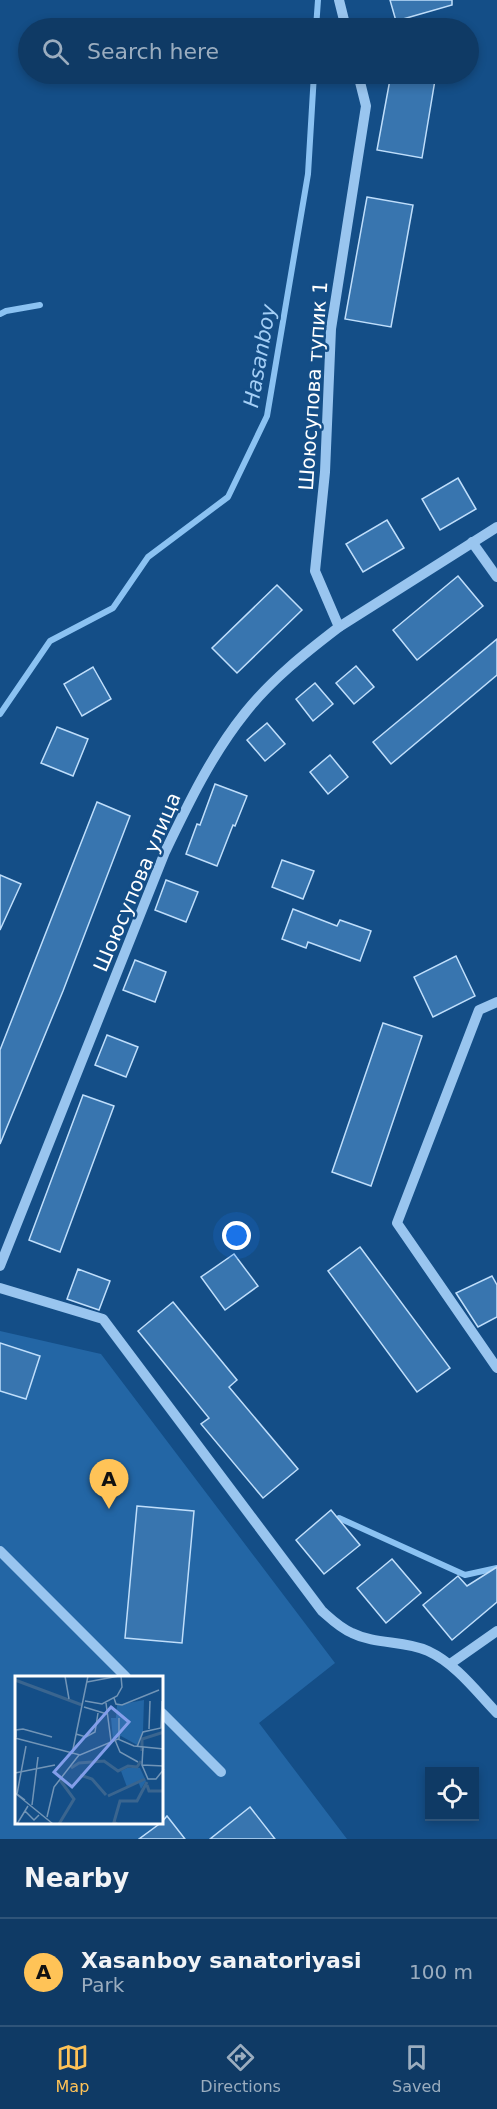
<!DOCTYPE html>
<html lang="en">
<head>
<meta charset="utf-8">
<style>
	body { margin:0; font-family:"DejaVu Sans",sans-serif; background:#18416b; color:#f1f3f6 }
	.controls { position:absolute; right:18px; bottom:18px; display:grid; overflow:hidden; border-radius:0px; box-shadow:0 3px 9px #0003 }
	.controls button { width:54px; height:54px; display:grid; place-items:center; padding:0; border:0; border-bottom:2px solid #2f5479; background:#0f3a65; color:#f1f3f6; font:30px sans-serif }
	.you { position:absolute; left:237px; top:1236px; width:21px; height:21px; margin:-15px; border:4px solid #fff; border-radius:50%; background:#1a73e8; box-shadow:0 0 0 9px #1a73e833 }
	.badge { display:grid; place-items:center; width:39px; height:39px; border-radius:50%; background:#ffc357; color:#111; font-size:20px; font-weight:700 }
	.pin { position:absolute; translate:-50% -50px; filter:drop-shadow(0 2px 3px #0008) }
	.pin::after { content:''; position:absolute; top:32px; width:21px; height:18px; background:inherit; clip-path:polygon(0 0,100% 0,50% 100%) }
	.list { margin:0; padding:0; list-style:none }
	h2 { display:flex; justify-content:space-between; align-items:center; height:78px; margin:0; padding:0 24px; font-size:26px }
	h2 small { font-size:20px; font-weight:400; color:#9badbf }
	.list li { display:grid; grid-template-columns:39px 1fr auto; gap:18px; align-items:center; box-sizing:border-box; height:108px; padding:0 24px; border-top:2px solid #2f5479 }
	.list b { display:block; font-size:22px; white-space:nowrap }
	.list p { margin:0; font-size:20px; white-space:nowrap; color:#9badbf }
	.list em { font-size:20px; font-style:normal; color:#9badbf }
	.icon { flex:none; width:33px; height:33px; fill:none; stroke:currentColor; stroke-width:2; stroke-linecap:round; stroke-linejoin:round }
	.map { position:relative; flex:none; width:497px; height:1839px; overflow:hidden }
	.search { position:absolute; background:#0f3a65; box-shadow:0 3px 9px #0003; left:18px; right:18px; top:18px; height:66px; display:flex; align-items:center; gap:15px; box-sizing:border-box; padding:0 21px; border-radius:33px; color:#9badbf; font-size:22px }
	.sheet { height:186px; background:#0f3a65 }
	nav { display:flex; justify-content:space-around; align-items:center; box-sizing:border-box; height:84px; border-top:2px solid #2f5479; background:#0f3a65; font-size:16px; color:#9badbf }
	nav a { display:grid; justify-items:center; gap:3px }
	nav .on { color:#ffc357 }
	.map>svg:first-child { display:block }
	.green { fill:#2366a5; fill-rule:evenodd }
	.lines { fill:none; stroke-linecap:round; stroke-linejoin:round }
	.stream { stroke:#8bc2f2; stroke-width:6 }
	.building { fill:#3875af; stroke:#bfdefb; stroke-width:1.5 }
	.minor { stroke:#99c5ef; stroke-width:10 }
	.labels { text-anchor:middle; stroke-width:5; stroke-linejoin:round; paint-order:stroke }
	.street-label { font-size:20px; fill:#fff; stroke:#144e87 }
	.water-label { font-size:21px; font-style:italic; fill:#a4cff6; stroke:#144e87 }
	.inset-river { fill:none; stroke:#3a658f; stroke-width:3 }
	.inset-road { fill:none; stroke:#7295b7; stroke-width:1.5 }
	.view { fill:#839eea; fill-opacity:0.15; stroke:#839eea; stroke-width:3 }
	.inset-edge { fill:none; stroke:#fff; stroke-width:3 }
</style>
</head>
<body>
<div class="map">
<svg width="497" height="1839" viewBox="0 0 497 1839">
	<rect width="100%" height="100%" fill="#144e87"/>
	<path class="green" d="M0 1331 101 1354 335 1663 259 1723 347 1839H0ZM16 1677H162V1822H16Z"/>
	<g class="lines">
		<g class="stream">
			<path d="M316 28 318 0"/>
			<path d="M0 314 6 311 40 305"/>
			<path d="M0 714 50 641 113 608 148 557 228 497 267 416 308 174 314 74"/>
			<path d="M339 1518 465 1575 497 1568"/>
		</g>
	</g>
	<g class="building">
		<path d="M390 0H452V5L396 21Z"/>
		<path d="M391 74H436L422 158 377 150Z"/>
		<path d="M367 197 413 205 391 327 345 319Z"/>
		<path d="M458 478 476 509 440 530 422 499Z"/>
		<path d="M387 520 404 548 363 572 346 544Z"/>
		<path d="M458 576 483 606 417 660 393 630Z"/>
		<path d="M277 585 302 610 237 673 212 648Z"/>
		<path d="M497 639V675L391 764 373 742Z"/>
		<path d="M356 666 374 687 354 704 336 683Z"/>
		<path d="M93 667 111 699 82 716 64 684Z"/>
		<path d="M315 683 333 704 313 721 296 699Z"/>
		<path d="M267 723 285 744 265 761 247 740Z"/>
		<path d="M57 727 88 739 73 776 41 763Z"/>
		<path d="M330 755 348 777 328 794 310 772Z"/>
		<path d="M215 784 247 796 235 826 233 825 217 866 186 854 197 824 200 825Z"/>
		<path d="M97 802 130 816 63 991 0 1144V1050Z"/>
		<path d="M282 860 314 871 303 899 272 887Z"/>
		<path d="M0 875 21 884 0 930Z"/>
		<path d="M166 880 198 892 186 922 155 910Z"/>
		<path d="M293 909 337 926 340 920 371 931 360 961 308 942 306 948 282 939Z"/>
		<path d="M456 956 475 996 433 1017 414 977Z"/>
		<path d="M135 960 166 972 155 1002 123 990Z"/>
		<path d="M383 1023 422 1036 371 1186 332 1172Z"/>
		<path d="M107 1035 138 1047 126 1077 95 1065Z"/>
		<path d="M83 1095 114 1106 60 1252 29 1240Z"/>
		<path d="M360 1247 450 1368 417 1392 328 1271Z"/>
		<path d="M234 1254 258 1286 225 1310 201 1277Z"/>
		<path d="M78 1269 110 1281 99 1310 67 1299Z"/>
		<path d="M492 1276 497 1285V1317L478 1327 456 1293Z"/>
		<path d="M173 1302 237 1380 229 1387 298 1469 263 1498 201 1424 209 1418 138 1331Z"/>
		<path d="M0 1343 40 1356 26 1399 0 1391Z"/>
		<path d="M137 1506 194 1511 182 1643 125 1638Z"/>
		<path d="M331 1510 360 1545 324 1574 296 1540Z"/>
		<path d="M392 1559 421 1593 386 1623 357 1588Z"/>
		<path d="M497 1567V1602L452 1640 423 1605 458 1576 467 1586Z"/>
		<path d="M250 1807 275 1839H210Z"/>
		<path d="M167 1816 185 1839H139L162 1822Z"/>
	</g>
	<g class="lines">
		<g class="minor">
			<path d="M339 0 346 28"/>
			<path d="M472 542 497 577"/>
			<path d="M339 627 315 571 325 472 331 329 366 106 358 74"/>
			<path d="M497 1002 479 1010 397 1223 497 1368"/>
			<path d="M0 1266 165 852C188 804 212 754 245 713 271 680 305 653 339 627L497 527"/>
			<path d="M0 1288 103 1319 322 1611C331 1619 340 1628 352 1633 376 1645 404 1640 428 1651 456 1664 476 1691 497 1713"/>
			<path d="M0 1551 126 1677"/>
			<path d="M450 1664 497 1631"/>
			<path d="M162 1713 221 1772"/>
		</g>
	</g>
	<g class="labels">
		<g class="street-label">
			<text transform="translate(313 386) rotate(-86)" y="7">Шоюсупова тупик 1</text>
			<text transform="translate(137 882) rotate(-67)" y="7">Шоюсупова улица</text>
		</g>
		<g class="water-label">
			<text transform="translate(260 356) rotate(-80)" y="7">Hasanboy</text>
		</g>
	</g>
	<g transform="translate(15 1676)">
		<rect width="148" height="148" fill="#144e87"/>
		<path d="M129 24 128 55 122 69 106 60 98 64 96 42H101L102 29ZM112 92H125L131 105 126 113 123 105 112 111 106 95Z" fill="#2366a5"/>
		<path class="inset-river" d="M0 4 67 29M127 75V63L149 56M56 92 64 87 89 85 103 95 113 90 122 91 126 85M65 99 77 103 91 119M132 109 134 115H149M93 120 130 103M44 148 59 123 45 104M102 148 99 146 105 125H122L132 106"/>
		<path class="inset-road" d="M50 0 54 23M72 6 104 0M99 22 101 28 107 29 144 14M70 25 87 28 102 20 107 11 106 0M91 27 96 65M69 31 92 38M104 42V63M134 53 135 25M61 58 71 61 80 56 83 37M1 61V54L8 53 37 61M0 62 65 79 103 63 119 70 149 73M100 64 105 76 123 86M122 71 128 56 146 52 147 25M128 71 127 89 133 103H141L149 93M57 78 73 0M127 89 149 90M0 97 40 89M0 117 38 148M10 124 2 118 11 70M17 129 23 81M10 135 19 144 24 139M32 141 39 111 64 79M2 148 13 130"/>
		<path class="view" d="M96 31 114 46 57 111 39 96Z"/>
		<rect width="148" height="148" class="inset-edge"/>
	</g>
</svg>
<div class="controls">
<button><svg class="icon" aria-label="locate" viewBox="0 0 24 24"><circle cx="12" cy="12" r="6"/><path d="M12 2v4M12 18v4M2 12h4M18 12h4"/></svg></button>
</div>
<div class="you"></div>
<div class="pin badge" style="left:109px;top:1509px">A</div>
<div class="search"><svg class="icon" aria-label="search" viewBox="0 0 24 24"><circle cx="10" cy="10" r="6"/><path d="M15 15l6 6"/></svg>Search here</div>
</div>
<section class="sheet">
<h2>Nearby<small></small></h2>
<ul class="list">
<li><span class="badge">A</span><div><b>Xasanboy sanatoriyasi</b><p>Park</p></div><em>100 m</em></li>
</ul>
</section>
<nav>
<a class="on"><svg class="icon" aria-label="map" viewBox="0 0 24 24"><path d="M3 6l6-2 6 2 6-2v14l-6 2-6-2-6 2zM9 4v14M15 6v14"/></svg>Map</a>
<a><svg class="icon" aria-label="directions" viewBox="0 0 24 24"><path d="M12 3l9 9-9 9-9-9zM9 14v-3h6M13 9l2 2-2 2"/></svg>Directions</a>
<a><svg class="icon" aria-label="saved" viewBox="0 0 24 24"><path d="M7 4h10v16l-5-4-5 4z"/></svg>Saved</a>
</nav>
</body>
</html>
